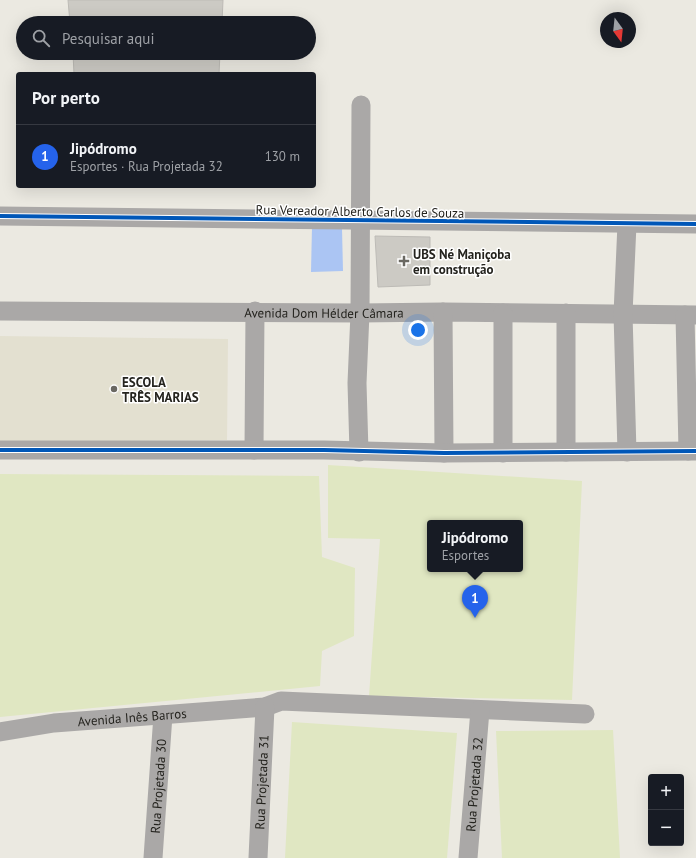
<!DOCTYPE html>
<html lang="pt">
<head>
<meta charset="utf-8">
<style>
	body { margin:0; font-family:"PT Sans",sans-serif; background:#20242c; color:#f1f3f6 }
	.controls { position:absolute; right:12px; bottom:12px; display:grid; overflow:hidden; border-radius:4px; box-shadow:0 4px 16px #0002 }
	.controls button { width:36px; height:36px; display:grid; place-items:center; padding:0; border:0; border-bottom:1px solid #363941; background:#171b24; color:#f1f3f6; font:20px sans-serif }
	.compass { position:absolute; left:600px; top:12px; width:36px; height:36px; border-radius:50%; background:#171b24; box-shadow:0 4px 16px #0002; rotate:165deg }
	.you { position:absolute; left:418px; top:330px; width:14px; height:14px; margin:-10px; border:3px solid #fff; border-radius:50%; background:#1a73e8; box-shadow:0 0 0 6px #1a73e833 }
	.badge { display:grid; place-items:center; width:26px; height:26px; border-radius:50%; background:#2563eb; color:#fff; font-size:13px; font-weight:700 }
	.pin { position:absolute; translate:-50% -33px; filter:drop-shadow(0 1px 2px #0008) }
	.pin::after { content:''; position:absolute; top:21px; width:14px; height:12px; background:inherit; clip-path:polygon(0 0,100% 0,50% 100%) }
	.popup { position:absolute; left:427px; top:520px; width:96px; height:52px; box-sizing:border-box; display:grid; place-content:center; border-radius:4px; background:#171b24; filter:drop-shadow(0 1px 3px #0005); font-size:13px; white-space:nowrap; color:#9ea1a6 }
	.popup b { font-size:15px; color:#f1f3f6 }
	.popup::after { content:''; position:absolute; left:50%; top:100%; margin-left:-8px; border:8px solid transparent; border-top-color:#171b24 }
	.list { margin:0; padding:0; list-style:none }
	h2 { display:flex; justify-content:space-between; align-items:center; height:52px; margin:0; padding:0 16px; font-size:17px }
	h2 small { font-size:13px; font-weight:400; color:#9ea1a6 }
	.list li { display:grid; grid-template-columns:26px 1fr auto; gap:12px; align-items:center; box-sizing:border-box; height:64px; padding:0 16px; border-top:1px solid #363941 }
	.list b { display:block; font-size:15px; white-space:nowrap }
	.list p { margin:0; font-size:13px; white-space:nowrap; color:#9ea1a6 }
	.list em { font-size:13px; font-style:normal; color:#9ea1a6 }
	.icon { flex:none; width:22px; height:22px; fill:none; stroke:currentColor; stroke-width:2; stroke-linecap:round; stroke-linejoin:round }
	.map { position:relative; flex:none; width:696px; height:858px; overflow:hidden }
	.search { position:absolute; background:#171b24; box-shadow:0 4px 16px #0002; left:16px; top:16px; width:300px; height:44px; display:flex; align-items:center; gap:10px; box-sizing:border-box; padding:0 14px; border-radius:22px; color:#9ea1a6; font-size:15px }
	.panel { position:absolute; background:#171b24; box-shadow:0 4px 16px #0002; left:16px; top:72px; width:300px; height:116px; border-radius:4px }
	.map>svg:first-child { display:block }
	.built { fill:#e3e0d0 }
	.green { fill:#e0e7c2; fill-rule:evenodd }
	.water { fill:#abc5f3 }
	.building { fill:#cccac4; stroke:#bdbbb6 }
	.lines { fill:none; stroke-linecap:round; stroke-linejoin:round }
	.minor { stroke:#aaa8a7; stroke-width:19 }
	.cycleway-casing { stroke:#fff; stroke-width:6 }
	.cycleway { stroke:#0057b8; stroke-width:4 }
	.poi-dot { fill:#6a6862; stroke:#fff; stroke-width:1.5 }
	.labels { text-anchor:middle; stroke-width:3; stroke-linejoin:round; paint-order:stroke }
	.street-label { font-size:13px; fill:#24231e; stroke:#fff }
	.poi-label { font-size:13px; font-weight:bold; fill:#24231e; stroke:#fff; text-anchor:start }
</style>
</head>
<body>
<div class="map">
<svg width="696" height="858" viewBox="0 0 696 858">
	<rect width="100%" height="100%" fill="#ebe9e1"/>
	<path class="built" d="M0 336 228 339 227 440 0 442Z"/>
	<g class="green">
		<path d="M328 465 582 481 572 700 369 696 380 539 328 538ZM430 523H520V569H430Z"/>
		<path d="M0 474 319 476 322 557 355 568 354 636 322 651 320 686 0 717Z"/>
		<path d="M292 722 457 733 447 858H285Z"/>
		<path d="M613 730 620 858H502L496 731Z"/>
	</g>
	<path class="water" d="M312 227 342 228 343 271 311 272Z"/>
	<g class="building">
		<path d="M68 0H223L222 23H70Z"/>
		<path d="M73 53H220L219 74H74Z"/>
		<path d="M375 236 430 237V285L378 287Z"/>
	</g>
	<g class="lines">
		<g class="minor">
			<path d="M0 216 696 224"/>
			<path id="s1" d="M0 311 360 313 443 312 696 315"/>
			<path d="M443 312 444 453"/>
			<path d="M503 313V453"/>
			<path d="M566 313V452"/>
			<path d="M685 315 688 451"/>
			<path d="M0 450H324L444 453 696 451"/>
			<path d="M254 450 255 311"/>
			<path d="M359 452 357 383 360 313 361 105"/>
			<path d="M627 452 623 314 627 224"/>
			<path id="s2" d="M0 732 54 723 265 707 281 701 585 714"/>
			<path id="s3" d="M153 858 163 715"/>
			<path id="s4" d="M258 858 265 707"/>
			<path id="s5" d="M468 858 480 710"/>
		</g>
		<g class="cycleway-casing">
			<g id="cycleway">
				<path d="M0 216 696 224"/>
				<path d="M0 450H324L444 453 696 451"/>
			</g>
		</g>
		<use href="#cycleway" class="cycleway"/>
	</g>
	<g class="poi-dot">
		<path d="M402 255h4v4h4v4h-4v4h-4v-4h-4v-4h4z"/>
		<circle cx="114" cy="389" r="4"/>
	</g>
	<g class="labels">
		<g class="street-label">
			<text transform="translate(360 211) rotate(1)" y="5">Rua Vereador Alberto Carlos de Souza</text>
			<text dy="5" stroke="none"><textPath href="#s1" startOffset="324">Avenida Dom Hélder Câmara</textPath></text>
			<text dy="5" stroke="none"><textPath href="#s2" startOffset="133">Avenida Inês Barros</textPath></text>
			<text dy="5" stroke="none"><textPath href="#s4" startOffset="76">Rua Projetada 31</textPath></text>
			<text dy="5" stroke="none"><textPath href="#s5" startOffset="74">Rua Projetada 32</textPath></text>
			<text dy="5" stroke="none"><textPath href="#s3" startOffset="72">Rua Projetada 30</textPath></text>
		</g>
		<g class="poi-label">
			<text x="413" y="259">UBS Né Maniçoba<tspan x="413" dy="15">em construção</tspan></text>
			<text x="122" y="387">ESCOLA<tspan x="122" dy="15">TRÊS MARIAS</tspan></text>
		</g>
	</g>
</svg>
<div class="controls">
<button>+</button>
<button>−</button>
</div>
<svg class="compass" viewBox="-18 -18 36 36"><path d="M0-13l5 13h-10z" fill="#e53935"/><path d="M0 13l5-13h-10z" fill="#9ea1a6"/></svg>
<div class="you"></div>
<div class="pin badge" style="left:475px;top:618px">1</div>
<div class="popup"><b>Jipódromo</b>Esportes</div>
<div class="search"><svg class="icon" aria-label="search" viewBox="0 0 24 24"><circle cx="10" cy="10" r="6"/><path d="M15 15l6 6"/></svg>Pesquisar aqui</div>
<section class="panel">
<h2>Por perto<small></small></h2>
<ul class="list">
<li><span class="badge">1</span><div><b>Jipódromo</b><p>Esportes · Rua Projetada 32</p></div><em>130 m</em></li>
</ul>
</section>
</div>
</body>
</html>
